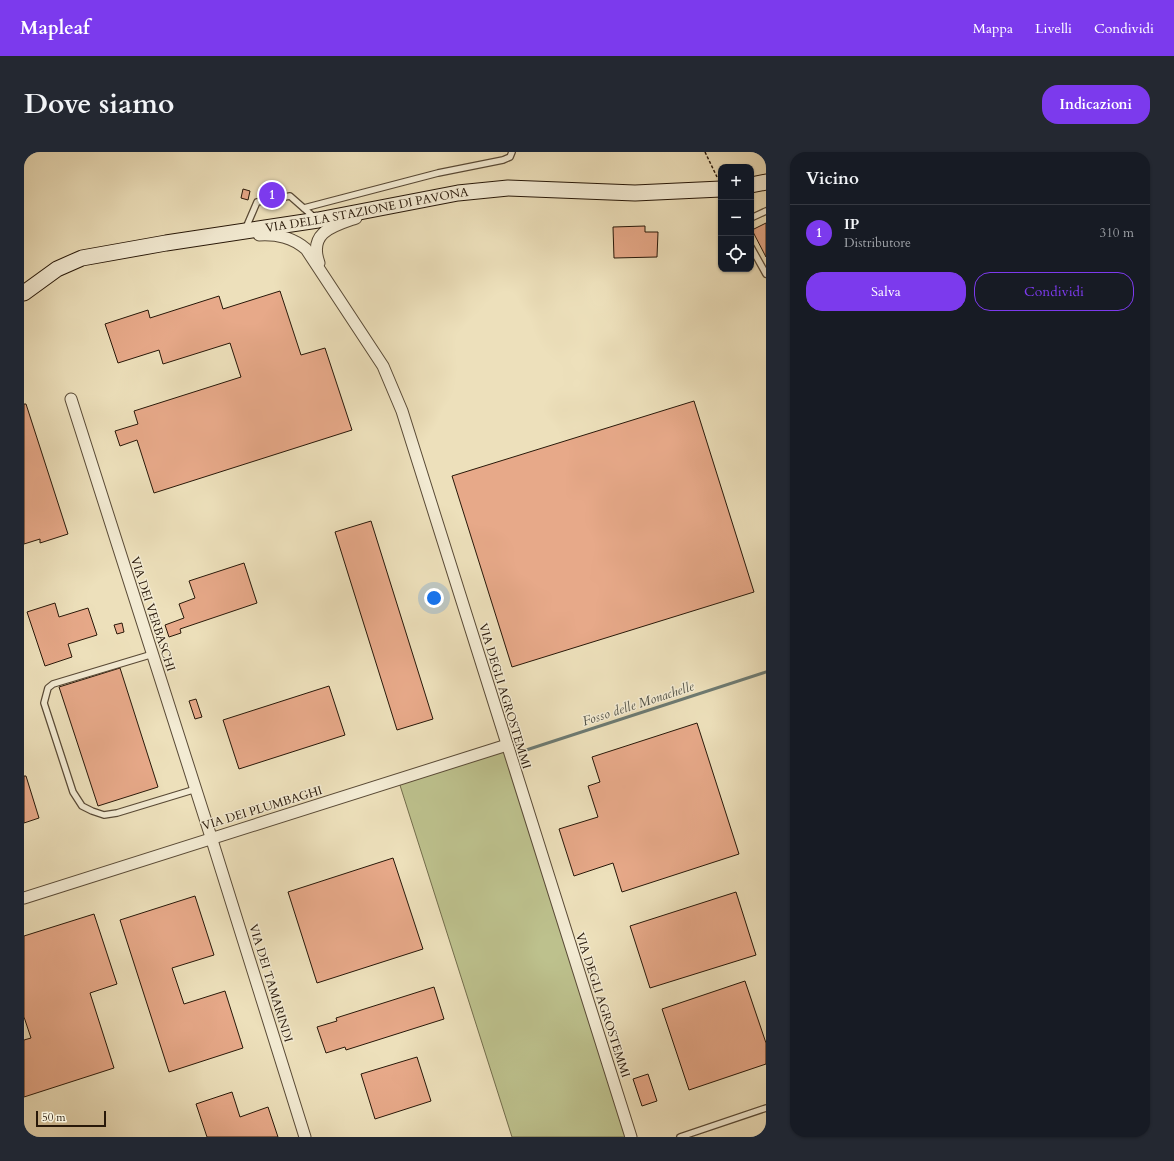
<!DOCTYPE html>
<html lang="it">
<head>
<meta charset="utf-8">
<style>
	body { margin:0; font-family:Cardo,serif; background:#242831; color:#f1f3f6 }
	.controls { position:absolute; right:12px; top:12px; display:grid; overflow:hidden; border-radius:8px; box-shadow:0 1px 3px #0004 }
	.controls button { width:36px; height:36px; display:grid; place-items:center; padding:0; border:0; border-bottom:1px solid #363941; background:#171b24; color:#f1f3f6; font:20px sans-serif }
	.scale { position:absolute; left:12px; bottom:10px; width:70px; box-sizing:border-box; padding-left:4px; border:2px solid #281809; border-top:0; font-size:11px; line-height:14px; white-space:nowrap; color:#281809; -webkit-text-stroke:3px #f3ebd3; paint-order:stroke }
	.you { position:absolute; left:410px; top:446px; width:14px; height:14px; margin:-10px; border:3px solid #fff; border-radius:50%; background:#1a73e8; box-shadow:0 0 0 6px #1a73e833 }
	.badge { display:grid; place-items:center; width:26px; height:26px; border-radius:50%; background:#7c3aed; color:#fff; font-size:13px; font-weight:700 }
	.pin { position:absolute; translate:-50% -50%; border:2px solid #fff; box-shadow:0 1px 4px #0006 }
	.list { margin:0; padding:0; list-style:none }
	h2 { display:flex; justify-content:space-between; align-items:center; height:52px; margin:0; padding:0 16px; font-size:17px }
	h2 small { font-size:13px; font-weight:400; color:#9ea1a6 }
	.list li { display:grid; grid-template-columns:26px 1fr auto; gap:12px; align-items:center; box-sizing:border-box; height:56px; padding:0 16px; border-top:1px solid #363941 }
	.list b { display:block; font-size:15px; white-space:nowrap }
	.list p { margin:0; font-size:13px; white-space:nowrap; color:#9ea1a6 }
	.list em { font-size:13px; font-style:normal; color:#9ea1a6 }
	.actions { display:flex; gap:8px; padding:12px 16px }
	.actions a { flex:1; padding:9px 0; border:1px solid #7c3aed; border-radius:16px; text-align:center; font-size:14px; color:#7c3aed }
	.actions .main { background:#7c3aed; color:#fff }
	.icon { flex:none; width:22px; height:22px; fill:none; stroke:currentColor; stroke-width:2; stroke-linecap:round; stroke-linejoin:round }
	.map { position:relative; flex:none; width:742px; height:985px; overflow:hidden; border-radius:16px }
	header { display:flex; align-items:center; gap:24px; box-sizing:border-box; height:56px; padding:0 20px; background:#7c3aed; color:#fff }
	header strong { font-size:19px }
	nav { display:flex; gap:22px; margin-inline-start:auto; font-size:14px }
	.intro { display:flex; align-items:center; justify-content:space-between; box-sizing:border-box; height:96px; padding:0 24px }
	h1 { margin:0; font-size:28px }
	.button { padding:10px 18px; border-radius:16px; background:#7c3aed; color:#fff; font-size:14px; font-weight:700 }
	main { display:flex; gap:24px; padding:0 24px }
	aside { flex:1; background:#171b24; border-radius:16px; box-shadow:0 1px 3px #0004 }
	.map>svg:first-child { display:block }
	.green { fill:#bdc18d; stroke:#726c4b }
	.lines { fill:none; stroke-linecap:round; stroke-linejoin:round }
	.stream { stroke:#6d7a72; stroke-width:3 }
	.building { fill:#e7a989; stroke:#281809 }
	.service-casing { stroke:#594a36; stroke-width:8 }
	.minor-casing { stroke:#594a36; stroke-width:13 }
	.secondary-casing { stroke:#281809; stroke-width:17 }
	.path { stroke:#281809; stroke-width:1.5; stroke-dasharray:3 2; stroke-linecap:butt }
	.service { stroke:#f3ebd3; stroke-width:5.5 }
	.minor { stroke:#f3ebd3; stroke-width:11 }
	.secondary { stroke:#f3ebd3; stroke-width:15 }
	.labels { text-anchor:middle; stroke-width:3; stroke-linejoin:round; paint-order:stroke }
	.street-label { font-size:12px; fill:#281809; stroke:#f3ebd3 }
	.water-label { font-size:13px; font-style:italic; fill:#505146; stroke:#f3ebd3 }
</style>
</head>
<body>
<header>
<strong>Mapleaf</strong>
<nav><a>Mappa</a><a>Livelli</a><a>Condividi</a></nav>
</header>
<div class="intro"><h1>Dove siamo</h1><a class="button">Indicazioni</a></div>
<main>
<div class="map">
<svg width="742" height="985" viewBox="0 0 742 985">
	<rect width="100%" height="100%" fill="#ede0bb"/>
	<filter id="stains"><feTurbulence type="fractalNoise" baseFrequency=".005" numOctaves="4"/><feColorMatrix values="0 0 0 0 .2 0 0 0 0 .09 0 0 0 0 .02 0 0 0 .5 -.17"/></filter>
	<radialGradient id="worn" r=".72"><stop offset=".6" stop-color="#630" stop-opacity="0"/><stop offset="1" stop-color="#630" stop-opacity=".3"/></radialGradient>
	<path class="green" d="M483 593 607 985H488L374 627Z"/>
	<g class="lines">
		<path class="stream" d="M493 601 742 520"/>
	</g>
	<g class="building">
		<path d="M252 33 253 42 240 44 239 36Z"/>
		<path d="M219 37 226 39 224 48 217 46Z"/>
		<path d="M255 50V54L242 56V53Z"/>
		<path d="M742 71V105L728 78Z"/>
		<path d="M621 74V80H634L633 105 590 106 589 75Z"/>
		<path d="M256 139 277 203 301 196 328 278 130 341 113 288 96 294 91 279 114 272 110 259 217 225 206 191 139 212 135 198 94 211 81 172 124 158 126 166 195 144 199 157Z"/>
		<path d="M670 249 730 440 488 515 428 324Z"/>
		<path d="M0 252H2L44 382 16 391V387L0 392Z"/>
		<path d="M347 369 409 567 373 578 311 380Z"/>
		<path d="M220 411 233 451 156 477 157 481 145 485 141 473 160 466 155 452 171 446 165 429Z"/>
		<path d="M31 451 35 465 64 456 73 483 44 492 48 505 21 514 3 460Z"/>
		<path d="M98 471 100 480 93 482 90 473Z"/>
		<path d="M96 516 134 635 74 654 35 535Z"/>
		<path d="M305 534 321 583 215 617 199 568Z"/>
		<path d="M172 547 178 565 171 567 165 549Z"/>
		<path d="M673 571 715 702 598 740 589 711 550 724 535 677 574 665 564 634 576 630 568 605Z"/>
		<path d="M0 624H2L15 666 0 671Z"/>
		<path d="M369 706 399 797 293 831 264 740Z"/>
		<path d="M712 740 732 803 626 836 606 774Z"/>
		<path d="M171 744 190 803 148 816 160 852 201 839 219 896 145 920 96 768Z"/>
		<path d="M70 762 93 832 66 841 90 916 0 945V888L7 886 0 865V784Z"/>
		<path d="M721 829 742 891V912L665 938 638 857Z"/>
		<path d="M410 835 420 867 322 898 321 895 302 901 293 875 313 869 312 866Z"/>
		<path d="M393 905 407 949 351 967 337 922Z"/>
		<path d="M624 922 633 949 618 954 609 927Z"/>
		<path d="M208 940 216 965 244 955 254 985H183L172 952Z"/>
	</g>
	<g class="lines">
		<g class="service-casing">
			<g id="service">
				<path d="M280 56 414 21 479 8 486 5 488 0"/>
				<path d="M727 66 742 59"/>
				<path d="M221 78 233 50 266 44 291 66"/>
				<path d="M727 95 742 122"/>
				<path d="M129 502 29 532 24 536 20 551 49 640 58 654 68 659 80 663 93 661 172 637"/>
				<path d="M656 985 742 956"/>
			</g>
		</g>
		<g class="minor-casing">
			<g id="minor">
				<path d="M235 83C253 82 268 85 282 97L359 214 378 259 607 985"/>
				<path d="M295 111C284 80 309 74 332 66"/>
				<path d="M47 247 187 685 281 985"/>
				<path d="M0 746 483 593"/>
			</g>
		</g>
		<g class="secondary-casing">
			<g id="secondary">
				<path d="M727 33 742 30"/>
				<path id="s1" d="M0 141 33 117 58 106 142 91 294 68 434 41 484 36 611 41 697 37"/>
			</g>
		</g>
		<path class="path" d="M681 0 693 25"/>
		<use href="#service" class="service"/>
		<use href="#minor" class="minor"/>
		<use href="#secondary" class="secondary"/>
	</g>
	<g class="labels">
		<g class="street-label">
			<text dy="4" stroke="none"><textPath href="#s1" startOffset="357">VIA DELLA STAZIONE DI PAVONA</textPath></text>
			<text transform="translate(129 462) rotate(72)" y="4">VIA DEI VERBASCHI</text>
			<text transform="translate(481 544) rotate(73)" y="4">VIA DEGLI AGROSTEMMI</text>
			<text transform="translate(238 656) rotate(-17)" y="4">VIA DEI PLUMBAGHI</text>
			<text transform="translate(247 831) rotate(73)" y="4">VIA DEI TAMARINDI</text>
			<text transform="translate(579 853) rotate(72)" y="4">VIA DEGLI AGROSTEMMI</text>
		</g>
		<g class="water-label">
			<text transform="translate(614 551) rotate(-18)" y="5">Fosso delle Monachelle</text>
		</g>
	</g>
	<rect width="100%" height="100%" filter="url(#stains)"/>
	<rect width="100%" height="100%" fill="url(#worn)"/>
</svg>
<div class="controls">
<button>+</button>
<button>−</button>
<button><svg class="icon" aria-label="locate" viewBox="0 0 24 24"><circle cx="12" cy="12" r="6"/><path d="M12 2v4M12 18v4M2 12h4M18 12h4"/></svg></button>
</div>
<div class="scale">50 m</div>
<div class="you"></div>
<div class="pin badge" style="left:248px;top:43px">1</div>
</div>
<aside>
<h2>Vicino<small></small></h2>
<ul class="list">
<li><span class="badge">1</span><div><b>IP</b><p>Distributore</p></div><em>310 m</em></li>
</ul>
<div class="actions"><a class="main">Salva</a><a>Condividi</a></div>
</aside>
</main>
</body>
</html>
